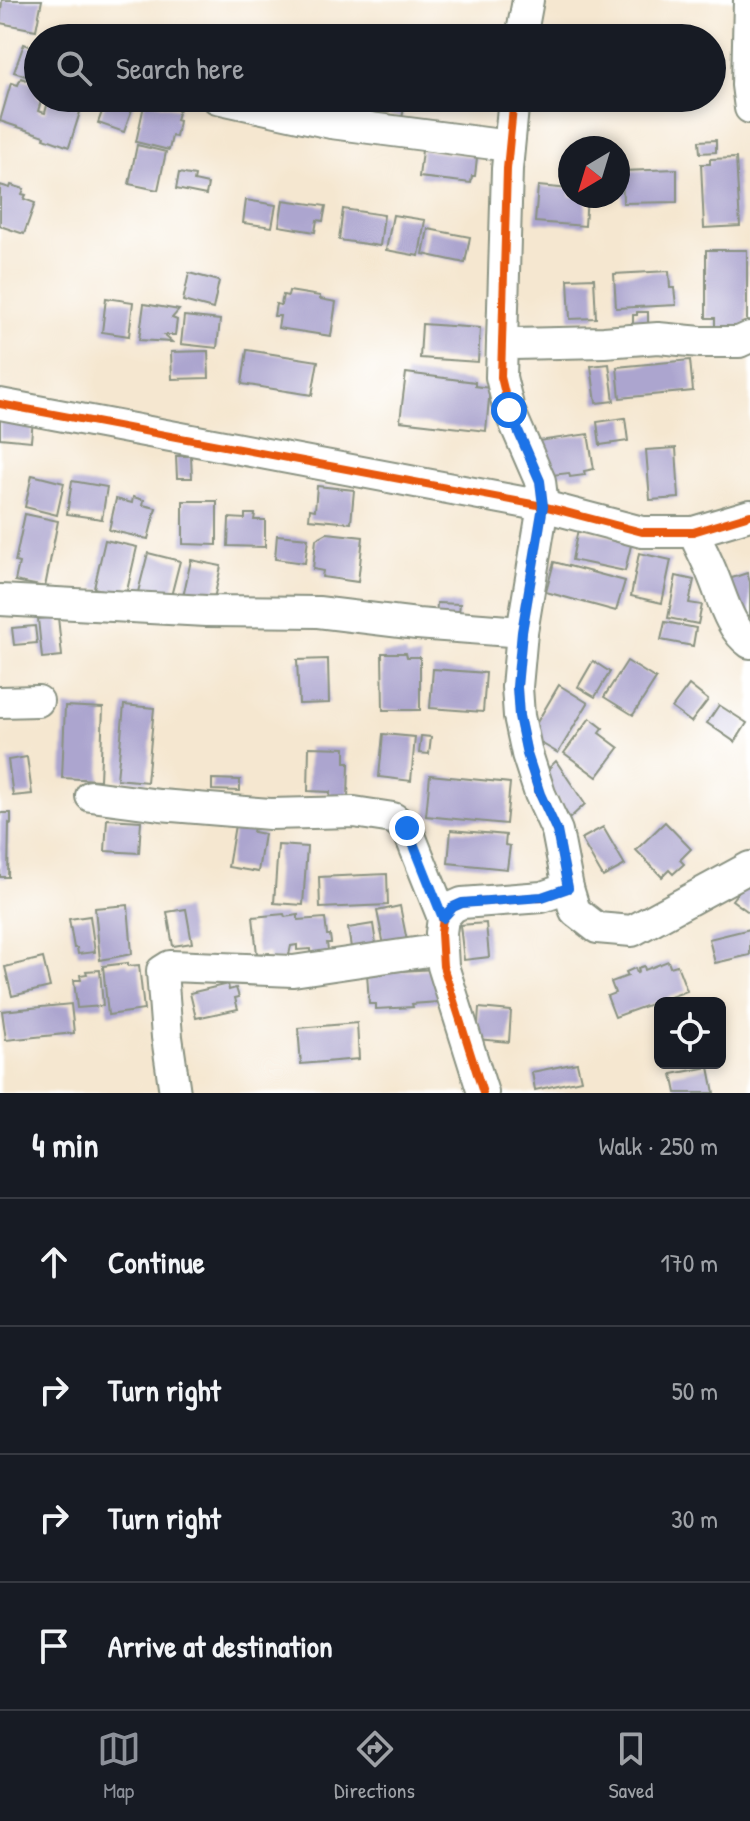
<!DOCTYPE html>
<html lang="en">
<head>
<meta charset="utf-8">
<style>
	body { margin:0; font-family:"Patrick Hand",sans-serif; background:#20242c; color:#f1f3f6 }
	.controls { position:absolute; right:24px; bottom:24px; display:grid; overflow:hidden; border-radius:12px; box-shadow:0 4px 12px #0003 }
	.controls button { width:72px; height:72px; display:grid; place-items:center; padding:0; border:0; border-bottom:2px solid #363941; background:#171b24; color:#f1f3f6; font:40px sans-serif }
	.compass { position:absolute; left:558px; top:136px; width:72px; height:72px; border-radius:50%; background:#171b24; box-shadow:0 4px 12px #0003; rotate:218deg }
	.stop { position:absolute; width:24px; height:24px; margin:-18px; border:6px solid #1a73e8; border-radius:50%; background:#fff }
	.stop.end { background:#1a73e8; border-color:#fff; box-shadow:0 2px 8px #0008 }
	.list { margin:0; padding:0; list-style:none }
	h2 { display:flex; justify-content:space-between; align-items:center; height:104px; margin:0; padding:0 32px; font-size:34px }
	h2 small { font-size:26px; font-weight:400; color:#9ea1a6 }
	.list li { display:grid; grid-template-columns:52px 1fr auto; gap:24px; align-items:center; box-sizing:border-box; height:128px; padding:0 32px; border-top:2px solid #363941 }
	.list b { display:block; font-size:30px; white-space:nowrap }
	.list em { font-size:26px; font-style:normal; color:#9ea1a6 }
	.icon { flex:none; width:44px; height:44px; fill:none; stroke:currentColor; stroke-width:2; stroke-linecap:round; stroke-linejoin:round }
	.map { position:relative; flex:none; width:750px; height:1093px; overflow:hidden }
	.search { position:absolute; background:#171b24; box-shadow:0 4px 12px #0003; left:24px; right:24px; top:24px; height:88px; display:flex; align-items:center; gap:20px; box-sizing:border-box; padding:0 28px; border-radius:44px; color:#9ea1a6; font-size:30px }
	.sheet { height:616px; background:#171b24 }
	nav { display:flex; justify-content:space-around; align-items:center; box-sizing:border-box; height:112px; border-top:2px solid #363941; background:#171b24; font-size:22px; color:#9ea1a6 }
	nav a { display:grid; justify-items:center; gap:4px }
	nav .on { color:#8c9099 }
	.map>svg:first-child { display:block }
	.building { fill:#aca5cf }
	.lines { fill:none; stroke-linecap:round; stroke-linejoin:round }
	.minor-casing { stroke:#8a9282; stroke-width:34 }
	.minor { stroke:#fff; stroke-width:30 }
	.cycleway-casing { stroke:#fff; stroke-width:13 }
	.cycleway { stroke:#e8590c; stroke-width:8 }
	.route { stroke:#1a73e8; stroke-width:10 }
</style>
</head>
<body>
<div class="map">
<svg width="750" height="1093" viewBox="0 0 750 1093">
	<rect width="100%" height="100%" fill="#fff"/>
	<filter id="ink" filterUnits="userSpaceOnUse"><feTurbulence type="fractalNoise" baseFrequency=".0125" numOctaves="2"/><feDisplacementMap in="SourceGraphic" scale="16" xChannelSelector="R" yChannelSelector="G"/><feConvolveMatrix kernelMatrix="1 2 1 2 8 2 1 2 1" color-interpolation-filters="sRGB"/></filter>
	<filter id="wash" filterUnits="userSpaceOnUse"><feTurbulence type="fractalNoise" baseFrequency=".006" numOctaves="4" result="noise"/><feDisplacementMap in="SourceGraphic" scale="32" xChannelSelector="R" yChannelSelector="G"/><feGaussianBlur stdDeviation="1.8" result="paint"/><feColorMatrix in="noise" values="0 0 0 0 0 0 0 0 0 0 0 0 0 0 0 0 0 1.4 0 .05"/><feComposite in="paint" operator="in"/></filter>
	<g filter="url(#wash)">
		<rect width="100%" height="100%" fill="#f5e7d0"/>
		<g id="blocks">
			<g class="building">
				<path d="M2 0H42L36 30 0 23Z"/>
				<path d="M24 44 38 49V80L14 72Z"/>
				<path d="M21 78 38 84 36 91 38 98H42L38 111 45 113 49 98 79 99 76 107 81 109 69 147 44 138 45 136 0 121 11 83 18 85Z"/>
				<path d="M107 98H136L124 132 98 123Z"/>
				<path d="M381 98H406L402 118 378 113Z"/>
				<path d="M145 101 179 109 176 120 179 121 176 137 172 136 169 150 136 142Z"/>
				<path d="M716 140V152L700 153 699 141Z"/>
				<path d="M137 145 166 152 158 190 129 184Z"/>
				<path d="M422 150 477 157 475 176H472L471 183 419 177Z"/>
				<path d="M736 158 740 226 704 228 701 164H710V159Z"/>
				<path d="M677 169V202L623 203 622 171Z"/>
				<path d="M179 173 195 176 194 181 208 184 206 195 176 189Z"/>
				<path d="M0 185 10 188 11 185 24 189 22 194 26 195 24 199 35 203 24 234 0 226Z"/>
				<path d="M538 186 570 189V196H587L585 226 535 222Z"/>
				<path d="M246 200 276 205 272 227 243 223Z"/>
				<path d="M283 200 326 206 323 221 317 220 315 232 279 226Z"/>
				<path d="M343 209 384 215 380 246 339 240Z"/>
				<path d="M393 215 425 220 419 256 386 250Z"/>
				<path d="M428 229 470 237 465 263 423 254Z"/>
				<path d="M706 250H747V325L740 328H715V318H706Z"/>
				<path d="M669 271 670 288H674L676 305 616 308 614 274Z"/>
				<path d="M189 273 219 281 213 309 183 301Z"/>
				<path d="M594 278 596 318 570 319 568 279Z"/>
				<path d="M289 291 320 296V299L336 302 331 336 278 328 280 316H274L276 304 281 305 283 295 288 296Z"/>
				<path d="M106 298 133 302 129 336 102 332Z"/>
				<path d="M144 304 179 310 172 318 177 320 175 335H164L172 342 139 340Z"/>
				<path d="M637 312H648V326H633V315H637Z"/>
				<path d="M184 316 220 320 217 348 181 344Z"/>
				<path d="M422 324 480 328 478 362 420 358Z"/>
				<path d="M247 350 318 361 312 395 242 384Z"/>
				<path d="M208 351 209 378 172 379 171 352Z"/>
				<path d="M690 360 693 391 620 398 617 367Z"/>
				<path d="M609 364 614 401 596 403 591 366Z"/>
				<path d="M406 373 475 382V386L490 388 486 431 400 421Z"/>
				<path d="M0 416 33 419 31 441 0 438Z"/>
				<path d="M625 418 628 441 600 445 597 422Z"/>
				<path d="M588 434 594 469 584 471 585 475 570 477 569 473 543 476 538 441Z"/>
				<path d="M676 448 679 498 650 500 646 450Z"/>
				<path d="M176 456H191L192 478H177Z"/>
				<path d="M32 475 64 483 57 515 25 507Z"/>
				<path d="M72 481 107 487 102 519 67 514Z"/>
				<path d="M317 486 354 490 351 523 309 519 310 509 315 510Z"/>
				<path d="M133 497 144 500 143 505 156 508 148 539 109 530 116 499 132 503Z"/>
				<path d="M183 501H217V545L183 544Z"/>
				<path d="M25 514 58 521 45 587 15 581 19 563 15 562Z"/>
				<path d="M245 514H255L254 520H265V547L228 546 229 518 245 519Z"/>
				<path d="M578 529 632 541 625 571 572 560Z"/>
				<path d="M327 533 363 537 358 582 322 577 323 571 313 569 316 539Z"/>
				<path d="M277 535 308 538 305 563 275 559Z"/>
				<path d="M105 540 137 547 126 595 94 588Z"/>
				<path d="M148 553 180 561 170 600 138 592Z"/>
				<path d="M639 553 671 560 662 603 631 596Z"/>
				<path d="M191 560 221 566 214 599 200 596 199 601 183 597Z"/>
				<path d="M554 562 625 581 616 611 546 592Z"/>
				<path d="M747 573 750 582V617L734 623 720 582Z"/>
				<path d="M676 576 694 580 689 603 702 605 698 624 668 618Z"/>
				<path d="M437 603 460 604 458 620 436 619Z"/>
				<path d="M58 617 62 656 42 658 38 619Z"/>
				<path d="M665 622 696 628 693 646 661 640Z"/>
				<path d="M35 626 37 643 14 645 12 628Z"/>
				<path d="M382 653H406L407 657H420V710H383Z"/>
				<path d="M328 659 329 703 299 704 297 660Z"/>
				<path d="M593 661 610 672 595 697 578 687Z"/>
				<path d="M627 661 656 679 633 715 604 697Z"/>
				<path d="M433 669 486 673 483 712 430 708Z"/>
				<path d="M559 685 588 703 558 753 529 736Z"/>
				<path d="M689 685 708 700 691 722 672 708Z"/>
				<path d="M124 705 154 708 147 782 117 779Z"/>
				<path d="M719 705 747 723 735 742 707 723Z"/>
				<path d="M65 706 103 708 100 780 62 778Z"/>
				<path d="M590 718 603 728 599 733 619 748 597 777 564 753Z"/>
				<path d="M383 734 415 737 411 781 379 777Z"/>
				<path d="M421 736 431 737 429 754 419 753Z"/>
				<path d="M309 747 345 748V763H349L348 799H330V792L308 791Z"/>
				<path d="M27 757 32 794 13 796 8 760Z"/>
				<path d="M556 761 585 804 570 818 541 776Z"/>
				<path d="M430 775 510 783 506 824 426 816Z"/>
				<path d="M212 779 240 780V791L212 790Z"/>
				<path d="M0 813H11V824L9 823 8 877H0Z"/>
				<path d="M107 819 141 821 139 853 105 851Z"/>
				<path d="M665 822 691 849 680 860 684 864 673 874 669 870 662 877 636 850Z"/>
				<path d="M235 825 254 828 253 832 264 834 258 872 228 867Z"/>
				<path d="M603 827 625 865 603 877 581 839Z"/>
				<path d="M451 830 506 835 505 845 510 846 507 869 448 863Z"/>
				<path d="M278 845 307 847 303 905 274 903Z"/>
				<path d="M387 874 388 905 320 908 319 877Z"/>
				<path d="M745 883 750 887V913L732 900Z"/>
				<path d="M128 905 132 954 100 960 95 908Z"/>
				<path d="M400 906 408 946 385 950 377 911Z"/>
				<path d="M186 909 192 943 173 946 167 912Z"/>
				<path d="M284 914 285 917 298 915V920L325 918 327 935H330L331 943H327L329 957 311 959 310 949 297 950V945L291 946 289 955H285L286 959 269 961V953L257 954 253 917Z"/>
				<path d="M90 916 95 952 78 954 77 948H74L69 919Z"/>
				<path d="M486 923 489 957 464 960 460 925Z"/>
				<path d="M373 924 377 950 352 954 348 928Z"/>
				<path d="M750 929V955L715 963 709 939Z"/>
				<path d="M43 958 50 987 12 996 5 967Z"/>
				<path d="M668 961 670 967 677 965 687 991 615 1017 607 996 615 993 611 982 628 976 626 972 635 968 637 973 639 972 638 968 644 966 645 970Z"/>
				<path d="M128 963V966L139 965 144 1010 108 1015 103 966Z"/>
				<path d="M436 969 438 1002 412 1004 413 1007 376 1009V1004H369L367 973Z"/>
				<path d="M100 970 103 1006 77 1008 74 980H81L80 975 87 974 86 971Z"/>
				<path d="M228 984 229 990 236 988 239 997 235 998 238 1009 196 1018 190 993Z"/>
				<path d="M71 1004 74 1033 6 1040 2 1011Z"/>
				<path d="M479 1008 511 1011 509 1042 477 1039Z"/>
				<path d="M357 1023 359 1059 301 1064 298 1028Z"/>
				<path d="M577 1063 581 1080 535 1090 532 1072Z"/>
				<path d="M709 1067 714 1093H676L672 1074Z"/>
			</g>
		</g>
	</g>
	<g filter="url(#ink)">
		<use href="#blocks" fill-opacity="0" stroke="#8a9282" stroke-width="2"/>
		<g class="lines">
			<g class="minor-casing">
				<g id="minor">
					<path d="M749 0 747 85 750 108"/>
					<path d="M521 38 528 0"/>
					<path d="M217 98 331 123 509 146"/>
					<path d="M502 341 513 344 604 342 658 338 701 342H739L750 337"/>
					<path d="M0 404 543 506 642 532H693L750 515"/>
					<path d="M693 532C700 547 708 562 714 578 723 600 730 629 750 643"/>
					<path d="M0 600 206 611 318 612 417 624 522 632"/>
					<path d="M0 702 38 701"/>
					<path d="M91 796 160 805 270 814 354 812 393 818 407 828 443 918"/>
					<path d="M568 888 575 911 597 928 632 931 750 867"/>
					<path d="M175 1093 167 1037 162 971 170 966 293 971 442 949"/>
					<path d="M483 1093 443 966 441 933 443 918 453 907 462 903 542 897 568 888 557 831 540 794 527 754 519 716 517 687 522 632 543 506 540 481 509 410 501 377 507 169 514 98"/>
				</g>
			</g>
			<use href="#minor" class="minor"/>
			<g class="cycleway-casing">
				<g id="cycleway">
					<path d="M0 404 543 506 642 532H693L750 515"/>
					<path d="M483 1093 443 966 441 933 443 918 453 907 462 903 542 897 568 888 557 831 540 794 527 754 519 716 517 687 522 632 543 506 540 481 509 410 501 377 507 169 514 98"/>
				</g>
			</g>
			<use href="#cycleway" class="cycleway"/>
		</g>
	</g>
	<g class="lines" filter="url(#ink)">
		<path class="route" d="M407 828 443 918 453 907 462 903 542 897 568 888 557 831 540 794 527 754 519 716 517 687 522 632 543 506 540 481 509 410"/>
	</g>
</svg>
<div class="controls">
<button><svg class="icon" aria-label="locate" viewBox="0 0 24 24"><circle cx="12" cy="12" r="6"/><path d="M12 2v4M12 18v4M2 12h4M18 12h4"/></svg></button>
</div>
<svg class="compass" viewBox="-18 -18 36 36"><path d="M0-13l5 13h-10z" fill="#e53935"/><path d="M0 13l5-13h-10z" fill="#9ea1a6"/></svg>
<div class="stop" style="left:509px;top:410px"></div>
<div class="stop end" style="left:407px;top:828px"></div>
<div class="search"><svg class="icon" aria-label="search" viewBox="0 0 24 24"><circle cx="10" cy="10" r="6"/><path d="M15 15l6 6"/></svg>Search here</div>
</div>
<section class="sheet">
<h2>4 min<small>Walk · 250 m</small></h2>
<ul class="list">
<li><svg class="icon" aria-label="ahead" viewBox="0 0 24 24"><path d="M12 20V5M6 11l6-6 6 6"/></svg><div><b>Continue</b></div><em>170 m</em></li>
<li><svg class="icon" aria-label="right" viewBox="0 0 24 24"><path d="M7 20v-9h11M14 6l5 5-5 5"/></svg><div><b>Turn right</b></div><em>50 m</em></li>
<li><svg class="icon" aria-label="right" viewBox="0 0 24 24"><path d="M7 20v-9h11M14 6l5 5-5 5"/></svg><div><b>Turn right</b></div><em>30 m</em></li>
<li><svg class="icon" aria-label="arrive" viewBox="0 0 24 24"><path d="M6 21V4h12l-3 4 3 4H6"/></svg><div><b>Arrive at destination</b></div></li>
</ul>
</section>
<nav>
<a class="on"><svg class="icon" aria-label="map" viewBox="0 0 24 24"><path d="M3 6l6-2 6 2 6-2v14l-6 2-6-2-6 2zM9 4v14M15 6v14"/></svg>Map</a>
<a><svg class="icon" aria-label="directions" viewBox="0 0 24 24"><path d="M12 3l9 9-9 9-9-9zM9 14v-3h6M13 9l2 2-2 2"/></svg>Directions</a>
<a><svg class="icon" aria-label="saved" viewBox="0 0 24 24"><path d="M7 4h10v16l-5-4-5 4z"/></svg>Saved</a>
</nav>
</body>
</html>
